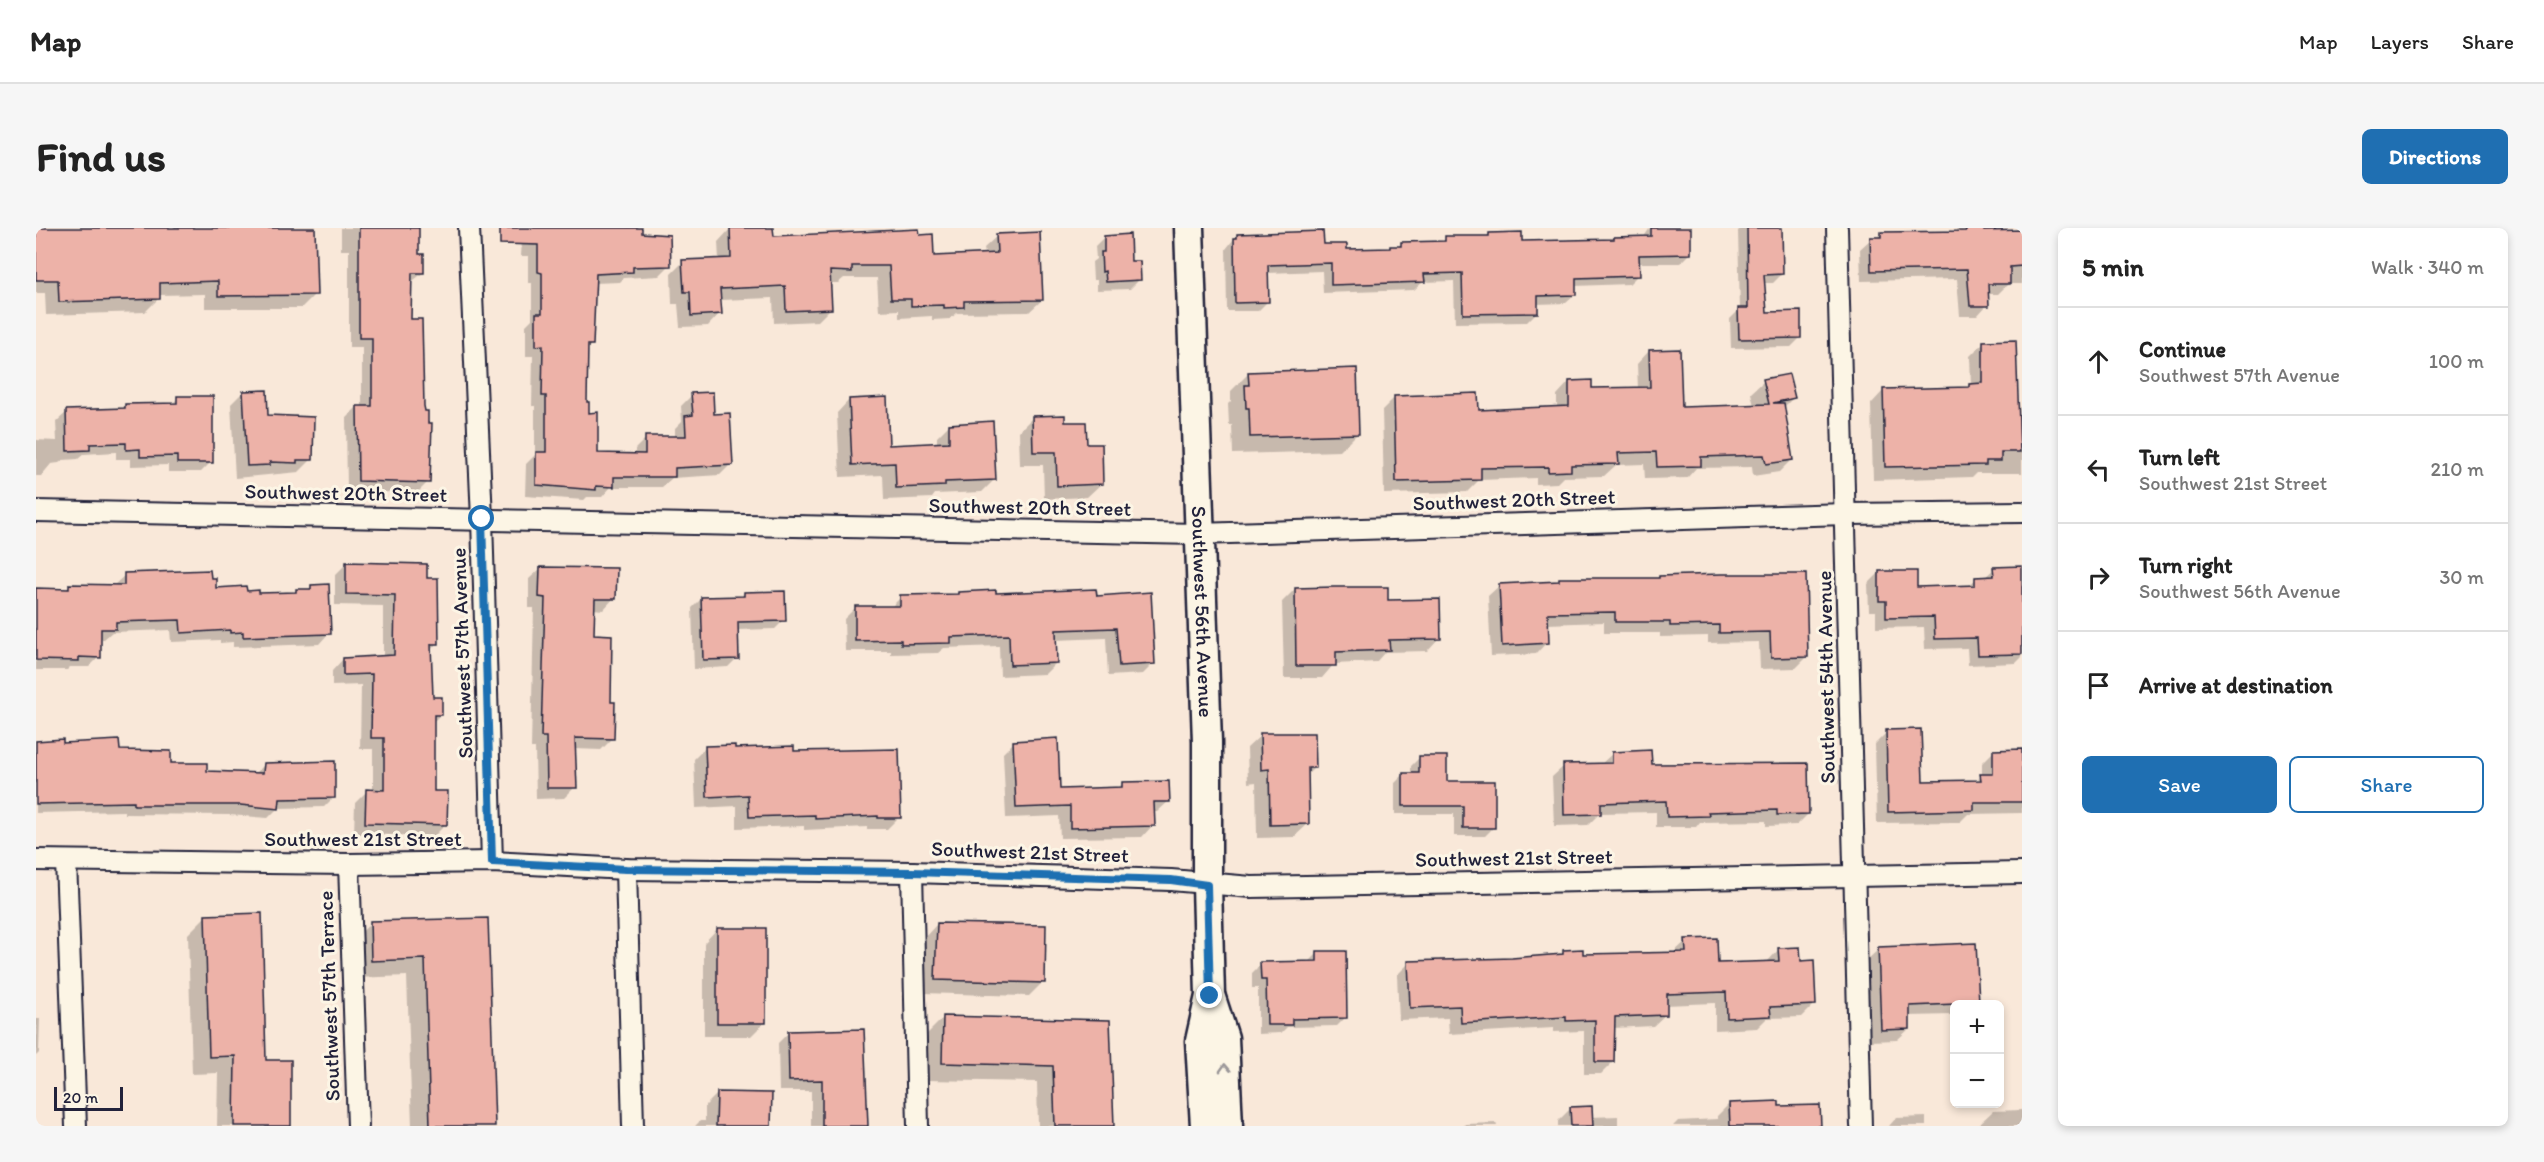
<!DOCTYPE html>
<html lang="en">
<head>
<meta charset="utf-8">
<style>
	body { margin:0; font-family:Itim,sans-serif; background:#f6f6f6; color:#222 }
	.controls { position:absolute; right:18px; bottom:18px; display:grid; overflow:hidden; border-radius:9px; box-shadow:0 3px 9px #0003 }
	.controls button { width:54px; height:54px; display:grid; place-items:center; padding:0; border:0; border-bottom:2px solid #e0e0e0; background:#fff; color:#222; font:30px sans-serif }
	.scale { position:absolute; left:18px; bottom:15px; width:69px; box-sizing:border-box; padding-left:6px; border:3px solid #22223b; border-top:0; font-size:16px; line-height:21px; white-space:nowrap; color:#22223b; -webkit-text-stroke:4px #fcf5e5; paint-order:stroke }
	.stop { position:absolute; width:18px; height:18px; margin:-14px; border:4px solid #1f6fb2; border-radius:50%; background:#fff }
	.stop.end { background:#1f6fb2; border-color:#fff; box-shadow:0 2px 6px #0008 }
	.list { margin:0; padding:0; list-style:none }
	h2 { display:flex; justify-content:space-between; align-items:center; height:78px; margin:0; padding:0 24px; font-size:26px }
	h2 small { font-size:20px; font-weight:400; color:#767676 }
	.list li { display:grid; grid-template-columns:39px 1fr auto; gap:18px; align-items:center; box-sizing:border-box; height:108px; padding:0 24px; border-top:2px solid #e0e0e0 }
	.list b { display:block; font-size:22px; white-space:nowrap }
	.list p { margin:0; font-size:20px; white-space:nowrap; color:#767676 }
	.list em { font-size:20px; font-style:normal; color:#767676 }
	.actions { display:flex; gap:12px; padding:18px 24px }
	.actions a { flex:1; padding:14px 0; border:2px solid #1f6fb2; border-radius:9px; text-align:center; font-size:21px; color:#1f6fb2 }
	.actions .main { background:#1f6fb2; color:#fff }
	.icon { flex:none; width:33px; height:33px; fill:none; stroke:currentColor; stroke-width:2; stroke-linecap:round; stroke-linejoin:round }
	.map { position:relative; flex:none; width:1986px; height:898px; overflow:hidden; border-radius:9px }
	header { display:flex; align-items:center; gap:36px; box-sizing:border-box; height:84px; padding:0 30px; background:#fff; border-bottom:2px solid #e0e0e0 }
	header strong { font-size:28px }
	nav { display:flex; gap:33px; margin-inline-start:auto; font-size:21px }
	.intro { display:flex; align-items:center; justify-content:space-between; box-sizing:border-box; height:144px; padding:0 36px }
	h1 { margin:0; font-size:42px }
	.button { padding:15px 27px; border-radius:9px; background:#1f6fb2; color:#fff; font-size:21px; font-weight:700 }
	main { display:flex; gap:36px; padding:0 36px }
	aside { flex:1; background:#fff; border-radius:9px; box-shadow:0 3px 9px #0003 }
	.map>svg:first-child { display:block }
	.shadow { fill:#0003 }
	.building { fill:#edb2a8; stroke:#22223b; stroke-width:1.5 }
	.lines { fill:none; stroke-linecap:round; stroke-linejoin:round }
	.street-casing { stroke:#22223b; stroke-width:24 }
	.secondary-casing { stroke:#22223b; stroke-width:33 }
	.street { stroke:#fcf5e5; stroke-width:20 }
	.secondary { stroke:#fcf5e5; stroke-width:28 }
	.oneway { stroke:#9a9698 }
	.route { stroke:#1f6fb2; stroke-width:8 }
	.labels { text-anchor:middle; stroke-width:6; stroke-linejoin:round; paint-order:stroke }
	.street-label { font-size:21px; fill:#22223b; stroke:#fcf5e5 }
</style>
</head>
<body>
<header>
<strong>Map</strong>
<nav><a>Map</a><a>Layers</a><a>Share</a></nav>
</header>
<div class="intro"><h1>Find us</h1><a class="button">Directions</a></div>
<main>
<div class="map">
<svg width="1986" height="898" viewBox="0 0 1986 898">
	<rect width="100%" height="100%" fill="#f9e8d9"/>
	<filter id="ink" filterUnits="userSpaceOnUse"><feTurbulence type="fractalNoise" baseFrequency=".0167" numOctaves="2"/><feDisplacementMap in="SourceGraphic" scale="12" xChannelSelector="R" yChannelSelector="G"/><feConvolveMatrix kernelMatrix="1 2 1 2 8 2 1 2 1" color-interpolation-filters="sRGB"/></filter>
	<g filter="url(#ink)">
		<g class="shadow">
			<path d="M0 0H278L279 66 265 80H169V66L123 67V70L109 84 10 87 9 65H0Z"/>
			<path d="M305 0H382L381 27 387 45 374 55V93L386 178 392 254 381 265 311 263 310 190 321 179H326V120H313V22H305Z"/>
			<path d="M480 0H567L604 7 634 37 623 48 588 50 584 54 558 55 555 117 551 121 549 176 561 226 599 227V221L610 210H639V200L646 193 645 178 656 167 677 188 695 236 684 247 636 250 626 259H575L566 269H551L548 272 489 268 490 236 499 227V178H496L497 128H490V97L496 91V55H492V28H485L486 13Z"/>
			<path d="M736 0V10L882 9 897 29 949 27 948 20 961 8 1006 72 993 84 921 85 914 91 896 92V88L863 90V82L843 83 841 50H808L802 55H793L794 81 782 93 738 95 737 70 684 72V85L672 98 644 99 642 76H636L635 46 647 34 683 32 682 14 694 1Z"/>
			<path d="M1614 0H1653L1654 26 1645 35H1602V47L1593 56 1538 58 1539 67 1530 75 1500 76V85L1491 94 1419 95 1418 53 1387 54 1378 62 1287 65 1286 43 1231 45V74L1222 83H1191L1190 21 1201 7 1309 23 1361 20 1366 16 1406 14 1410 10 1451 9 1454 7 1485 14 1576 13 1607 10Z"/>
			<path d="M1705 0H1745L1746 46 1737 55H1727L1730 86 1764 110 1755 119 1695 120 1694 91 1704 81 1702 3Z"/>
			<path d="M1921 0H1946V4L1986 3V56H1972L1962 66H1951V77L1941 88H1924L1921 51 1825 53 1824 21 1835 11 1840 10 1846 5H1919Z"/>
			<path d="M1068 9 1094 34 1103 52 1094 61 1061 62V52H1057L1056 34 1060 31 1059 18Z"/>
			<path d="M1947 115 1981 195H1986V245H1940L1936 249 1837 252 1835 176 1847 163 1930 161 1935 157 1934 128Z"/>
			<path d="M1613 123 1644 180 1718 178 1715 165 1728 153 1757 170 1747 180 1755 232 1743 244 1717 248 1716 239 1660 240 1651 250 1609 251 1608 236 1580 237 1568 248 1527 249 1521 255 1500 256V250L1443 252 1431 264 1348 266 1346 182 1359 169 1442 183 1521 180V167L1533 154 1555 162 1602 161 1601 136Z"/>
			<path d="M1213 145 1322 205 1304 223 1197 226 1196 197H1193L1192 176 1195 173V163Z"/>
			<path d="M207 164 275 232 263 244 199 250 195 176Z"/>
			<path d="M142 170 175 234 165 244H132V237L95 238V231H80V224L48 226 42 231 27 232 23 235 15 236 5 248H0V212L21 213 20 194 31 184 85 182 89 177H135Z"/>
			<path d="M813 172 852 219 901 216V209L913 197 958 252 946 264 899 266 896 270 848 272 847 247 804 249 801 185Z"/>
			<path d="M997 189 1049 218 1065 256 1051 269 1008 271 1007 237H984L983 203Z"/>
			<path d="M311 335 389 351 401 415 394 423 396 471 405 486 397 494V565L409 597 398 608 318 606 319 575 331 563H337V521H324L325 457 296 458V443L307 431 347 429V378L299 377V347Z"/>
			<path d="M1986 339V429L1980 435 1932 437 1931 420 1889 421 1888 399 1840 400V383H1833L1832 356 1843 345 1880 361 1931 359 1940 351 1948 350 1958 341Z"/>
			<path d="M505 340 578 370 567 382 557 381 556 408 573 475 576 511 565 522 538 521 539 559 528 570 500 571 499 520H495L498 380H493V351Z"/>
			<path d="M89 347 173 352 179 361 221 367 257 366 260 363 272 362 275 359 293 405 283 416 197 419V414L184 415V412L135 414 134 402 76 404 68 411H64L63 429 53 439H34L31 442H0V362H29L34 358 78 357Z"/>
			<path d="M1768 347 1771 429 1760 440 1724 441 1723 414 1672 415V408L1624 409V405H1568V394L1511 396V414L1500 426 1455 428 1452 368 1464 357 1520 354 1523 351H1621L1623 349Z"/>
			<path d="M1259 361 1351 374 1403 410 1391 423 1349 424 1340 434 1298 436 1286 450H1248L1246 374Z"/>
			<path d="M708 365 748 392 739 401 701 402V430L692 439 658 441 656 380 665 371 704 370Z"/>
			<path d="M959 367 1059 369 1118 435 1107 446 1072 448 1070 410 1019 412 1020 435 1009 446 964 448 963 418 908 420 902 425 855 426V423H809L808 391 819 380H854L865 369Z"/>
			<path d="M1851 504 1885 555 1940 553 1946 547V535L1958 523H1986V585L1932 586 1924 594 1841 595 1839 516Z"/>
			<path d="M1225 507 1279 539 1271 547 1272 596 1258 609 1221 610 1220 554 1212 555 1211 520Z"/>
			<path d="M0 514 82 523 170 544 219 546 229 536 298 569 288 579 242 580 232 590 193 587 88 586V583L0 585Z"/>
			<path d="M978 514 1023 562 1081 561 1086 556 1133 573 1121 584H1117V597L1106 609 1024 610 1023 588 970 590 967 525Z"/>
			<path d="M670 519 757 525 863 589 851 601H831V599L768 602V598L701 600V578L660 580 658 531Z"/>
			<path d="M1577 525 1772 586 1761 597 1730 598V593L1664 594 1660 599H1620V584L1564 585 1552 597 1518 598 1516 549 1528 538 1565 536Z"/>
			<path d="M1384 529 1458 599 1449 608H1418V586H1359V555L1368 546H1375V538Z"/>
			<path d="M170 688 229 834 253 898H181L182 845 156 846 152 706Z"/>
			<path d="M451 691 457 898H376L371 748 318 750 317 712 335 695Z"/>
			<path d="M901 696 1007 754 993 768 886 765 888 710Z"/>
			<path d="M681 701 729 794 715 808H668V715Z"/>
			<path d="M1650 713 1680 737 1731 734 1743 721 1763 734 1778 777 1766 789 1731 790 1721 800 1679 802V775L1629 777 1630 786 1617 798 1577 800V834L1565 846H1548V803L1518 804V800L1413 806 1412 790 1363 792 1361 747 1373 735 1476 731 1524 728 1528 724 1545 727 1637 725Z"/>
			<path d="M1843 721 1941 774 1939 776H1918V787L1872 788 1873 801 1861 812 1833 813 1831 732Z"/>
			<path d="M1282 725 1310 789 1301 798 1251 799 1245 805 1222 806V760H1216V745L1225 736 1273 734Z"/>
			<path d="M907 790 1072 793 1076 898H1002L1001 854 889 852 890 807Z"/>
			<path d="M0 791H4L3 825 0 828Z"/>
			<path d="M753 804 830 898H775V863H743L742 815Z"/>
			<path d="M681 866 735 898H659L664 893H669V878Z"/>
			<path d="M1693 876 1742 880 1783 898H1637L1642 893 1681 891V888Z"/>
			<path d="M1535 880 1555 889 1582 888V898H1522V893Z"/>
			<path d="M1986 882V898H1944V895L1957 883Z"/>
			<path d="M1890 889V898H1853L1860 890Z"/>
			<path d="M1460 895 1461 898H1428L1429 896Z"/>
		</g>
		<g class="building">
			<path d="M0 0H279L281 67 182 68V53L124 55V71L23 74 22 52H0Z"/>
			<path d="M323 0H383V26H388V45H376L375 91H386L388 178 389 183H392V195H396L394 255 322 253 321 178H336V110H323Z"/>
			<path d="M464 0H606V5L634 7 635 38 597 39V44L560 46 557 117H552L551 174H553V185L562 184V225L609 226V208H650L649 188 657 187 655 165 677 164 678 186 694 185 697 237 639 240V249H578V259L560 258V262L500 257V224H510V168H506L507 117 500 118V85H506V45L502 44V17L464 16Z"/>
			<path d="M694 0H737L738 8 883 1 884 7 897 6 898 28 961 25 960 6 1004 4 1007 72 928 73V79L908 80V77L875 78V71H855L853 38H816V44L794 43 796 81 750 83 749 58 684 61 686 86 655 88 654 64H648L646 32 695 30Z"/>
			<path d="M1615 0H1655V26L1603 27 1604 48 1540 50V67L1502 68V85L1427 86 1426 45 1388 46 1389 54 1295 57V35L1232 37 1233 74 1199 75 1198 10H1201V6L1287 3 1288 16H1311V21L1354 20V18H1365V14L1409 13V8H1453V5L1486 4V13L1578 11V9L1615 8Z"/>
			<path d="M1711 0H1746L1747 46 1728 47 1731 84 1765 83V110L1703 111 1702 80H1712Z"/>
			<path d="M1929 0H1948V3L1986 2V38L1974 39V56H1952L1953 78H1934L1931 41 1835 43 1834 9H1845V4L1930 3Z"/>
			<path d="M1094 6 1095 33H1104L1105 52 1070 54 1069 43 1066 44 1065 24H1068V8Z"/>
			<path d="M1980 112 1984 224H1965V233H1950V237L1849 239 1847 161 1933 159V156L1947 155V113Z"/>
			<path d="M1644 121 1646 179 1733 176 1727 151 1753 146 1759 170 1737 175H1748L1757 232 1730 236 1728 227 1665 229V238L1621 239 1620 224 1582 225 1583 236 1535 237V243L1512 244V239L1445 240V252L1360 254 1358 168 1442 165 1443 182 1533 178V153L1556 152V160L1614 159 1613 122Z"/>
			<path d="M1321 140 1323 206 1214 209 1213 180H1210L1209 157H1213L1212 144Z"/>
			<path d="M231 162 232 187 278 189 277 232H261V235L234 234V237L211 238 207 163Z"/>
			<path d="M141 168H177V235H141V228L104 229V221L90 222V215L54 216V222L31 223 30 182 89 180V176L141 175Z"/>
			<path d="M851 169 853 217 913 214V196L957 193 960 252 909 254V258L860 260 859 235 816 237 813 171Z"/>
			<path d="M1029 187V194H1050L1051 216H1066L1067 256 1021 258 1020 224H997L996 188Z"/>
			<path d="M310 334 391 336V350H402L403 416H395L397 469H406V487H398V563H412L411 597 329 595 330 561 348 562V510H335L336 446 307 447V430L358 427 359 367 310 366Z"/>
			<path d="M1986 338V426L1942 427 1941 410 1899 411 1898 389 1850 390V373H1843V343H1881V359L1939 357V349L1958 348 1957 339Z"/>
			<path d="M504 339 581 340 580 371H559L558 406 576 407 575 474H579L578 511 539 510 541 560H511L510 509H505L509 370 503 369Z"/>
			<path d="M174 342 175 350H180V360L210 358 211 363 223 362V365L260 364V361H275V357L293 356 295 406 207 409V404L194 405V402L145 405 144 392 80 394V401H65V430L43 429V433L0 432V360L33 361V356L88 357V345Z"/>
			<path d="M1685 346H1770L1772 429 1735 430 1734 404 1683 405V397L1634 398V394H1579V384L1512 385 1513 415 1466 418 1463 356 1523 353V350H1623V348Z"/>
			<path d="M1298 359H1352V372L1404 371 1405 411 1353 412 1354 422 1300 424V438H1260L1259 360Z"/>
			<path d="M1060 361 1061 368 1115 364 1119 436 1083 438 1080 400 1020 402 1021 435 974 437 973 407 915 409V415L865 416V412L819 413V378H864V367L922 366V364L960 362V365Z"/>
			<path d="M749 363 750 393 702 394 703 431 667 432 665 369 708 368V364Z"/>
			<path d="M1885 501 1887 553 1945 552 1944 546H1957V522L1986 521V574H1938V582L1852 584 1850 502Z"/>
			<path d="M1224 505H1279L1280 540H1272L1273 596 1234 597 1233 541 1225 542Z"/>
			<path d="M1022 510 1024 561 1086 559V554L1133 553 1134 574H1118L1119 598 1034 600V578L980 580 977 513Z"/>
			<path d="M27 511V515L83 512 84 522 135 523V535H171V543L227 545 228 535 299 533V570L244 571 243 581 204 577H98V574L0 576V513Z"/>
			<path d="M699 517V520L758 518V523L863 521 865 590H842V588L779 591V587L713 589 712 567 671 569 669 518Z"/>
			<path d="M1615 522 1616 536 1772 535 1773 586 1741 587V582L1672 584 1673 588 1631 589 1630 573 1565 575V586L1528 587 1527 536 1576 535V524Z"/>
			<path d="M1383 528H1411V553H1459V600H1427V578H1367V545H1383Z"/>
			<path d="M226 685 230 832H255V898H198L199 828 173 829 169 687Z"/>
			<path d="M452 690 459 898H394L389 731 335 733 334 693Z"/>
			<path d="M901 695 1010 697 1009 755 899 752Z"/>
			<rect x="681" y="700" width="49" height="95"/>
			<path d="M1681 710 1682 735 1743 733 1742 720 1764 719 1765 733 1778 732 1780 777 1734 779 1735 788 1691 790 1690 764 1631 766V787L1579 789 1578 834H1559V792L1530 793V789L1425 795 1424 778 1374 780 1372 733 1476 730 1527 726V722L1547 721V726L1650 724 1649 711Z"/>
			<path d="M1940 715 1943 775 1874 778V801L1845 802 1842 719Z"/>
			<path d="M1281 723H1310L1311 790 1256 791V797H1231L1230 752H1225L1224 734 1281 733Z"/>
			<path d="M907 788 1074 792 1078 898H1019L1017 838 906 835Z"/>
			<path d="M828 801 832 898H786V852L753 853 752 803Z"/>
			<path d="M681 864 736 865 735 898H680Z"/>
			<path d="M1743 873V878L1784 877 1785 898H1694L1693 875Z"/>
			<path d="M1556 878 1557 898H1535L1534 879Z"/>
		</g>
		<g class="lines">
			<g class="street-casing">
				<g id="street">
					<path d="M433 0 446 291 456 634"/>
					<path d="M1801 0 1825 898"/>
					<path d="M0 283 1162 306 1810 286 1986 284"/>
					<path d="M0 632 313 636 456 634 590 641 876 644 1135 652 1215 659 1986 645"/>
					<path d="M30 633 40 898"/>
					<path d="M313 636 322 898"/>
					<path d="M590 641 597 898"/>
					<path d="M876 644 882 898"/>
				</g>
			</g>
			<g class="secondary-casing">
				<g id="secondary">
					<path id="s1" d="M1153 0 1171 514V657L1174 768 1164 813 1169 898"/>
					<path d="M1175 770 1188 810 1192 898"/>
				</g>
			</g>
			<use href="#street" class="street"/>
			<use href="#secondary" class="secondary"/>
		</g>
		<defs><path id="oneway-chevron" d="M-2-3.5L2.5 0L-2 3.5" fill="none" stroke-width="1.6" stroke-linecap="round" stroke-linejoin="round" transform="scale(1.5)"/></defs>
		<use class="oneway" href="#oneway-chevron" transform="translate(1189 840) rotate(-93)"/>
	</g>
	<g class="lines" filter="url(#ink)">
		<path class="route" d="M446 291 456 634 590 641 876 644 1135 652 1171 657 1174 768"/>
	</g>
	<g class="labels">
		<g class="street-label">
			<text transform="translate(310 265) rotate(1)" y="7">Southwest 20th Street</text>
			<text transform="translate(1478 272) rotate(-2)" y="7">Southwest 20th Street</text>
			<text transform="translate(994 279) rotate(1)" y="7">Southwest 20th Street</text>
			<text dy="7" stroke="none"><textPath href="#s1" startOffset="384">Southwest 56th Avenue</textPath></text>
			<text transform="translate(426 425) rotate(-92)" y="7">Southwest 57th Avenue</text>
			<text transform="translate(1790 449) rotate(-91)" y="7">Southwest 54th Avenue</text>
			<text x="327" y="618">Southwest 21st Street</text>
			<text transform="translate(994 624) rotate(2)" y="7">Southwest 21st Street</text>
			<text transform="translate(1478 630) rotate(-1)" y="7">Southwest 21st Street</text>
			<text transform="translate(293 768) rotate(-92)" y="7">Southwest 57th Terrace</text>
		</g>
	</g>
</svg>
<div class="controls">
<button>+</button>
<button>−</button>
</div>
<div class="scale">20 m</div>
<div class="stop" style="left:446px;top:291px"></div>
<div class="stop end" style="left:1174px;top:768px"></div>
</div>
<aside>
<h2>5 min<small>Walk · 340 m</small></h2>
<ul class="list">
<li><svg class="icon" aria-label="ahead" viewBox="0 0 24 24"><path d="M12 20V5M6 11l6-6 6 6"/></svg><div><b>Continue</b><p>Southwest 57th Avenue</p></div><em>100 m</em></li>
<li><svg class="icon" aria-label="left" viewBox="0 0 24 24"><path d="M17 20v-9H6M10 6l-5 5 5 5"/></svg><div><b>Turn left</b><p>Southwest 21st Street</p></div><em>210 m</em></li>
<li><svg class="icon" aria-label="right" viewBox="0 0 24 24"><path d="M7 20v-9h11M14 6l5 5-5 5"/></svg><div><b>Turn right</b><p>Southwest 56th Avenue</p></div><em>30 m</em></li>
<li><svg class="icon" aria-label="arrive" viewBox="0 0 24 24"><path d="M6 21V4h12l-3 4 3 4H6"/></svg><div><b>Arrive at destination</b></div></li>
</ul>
<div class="actions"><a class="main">Save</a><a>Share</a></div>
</aside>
</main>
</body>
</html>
